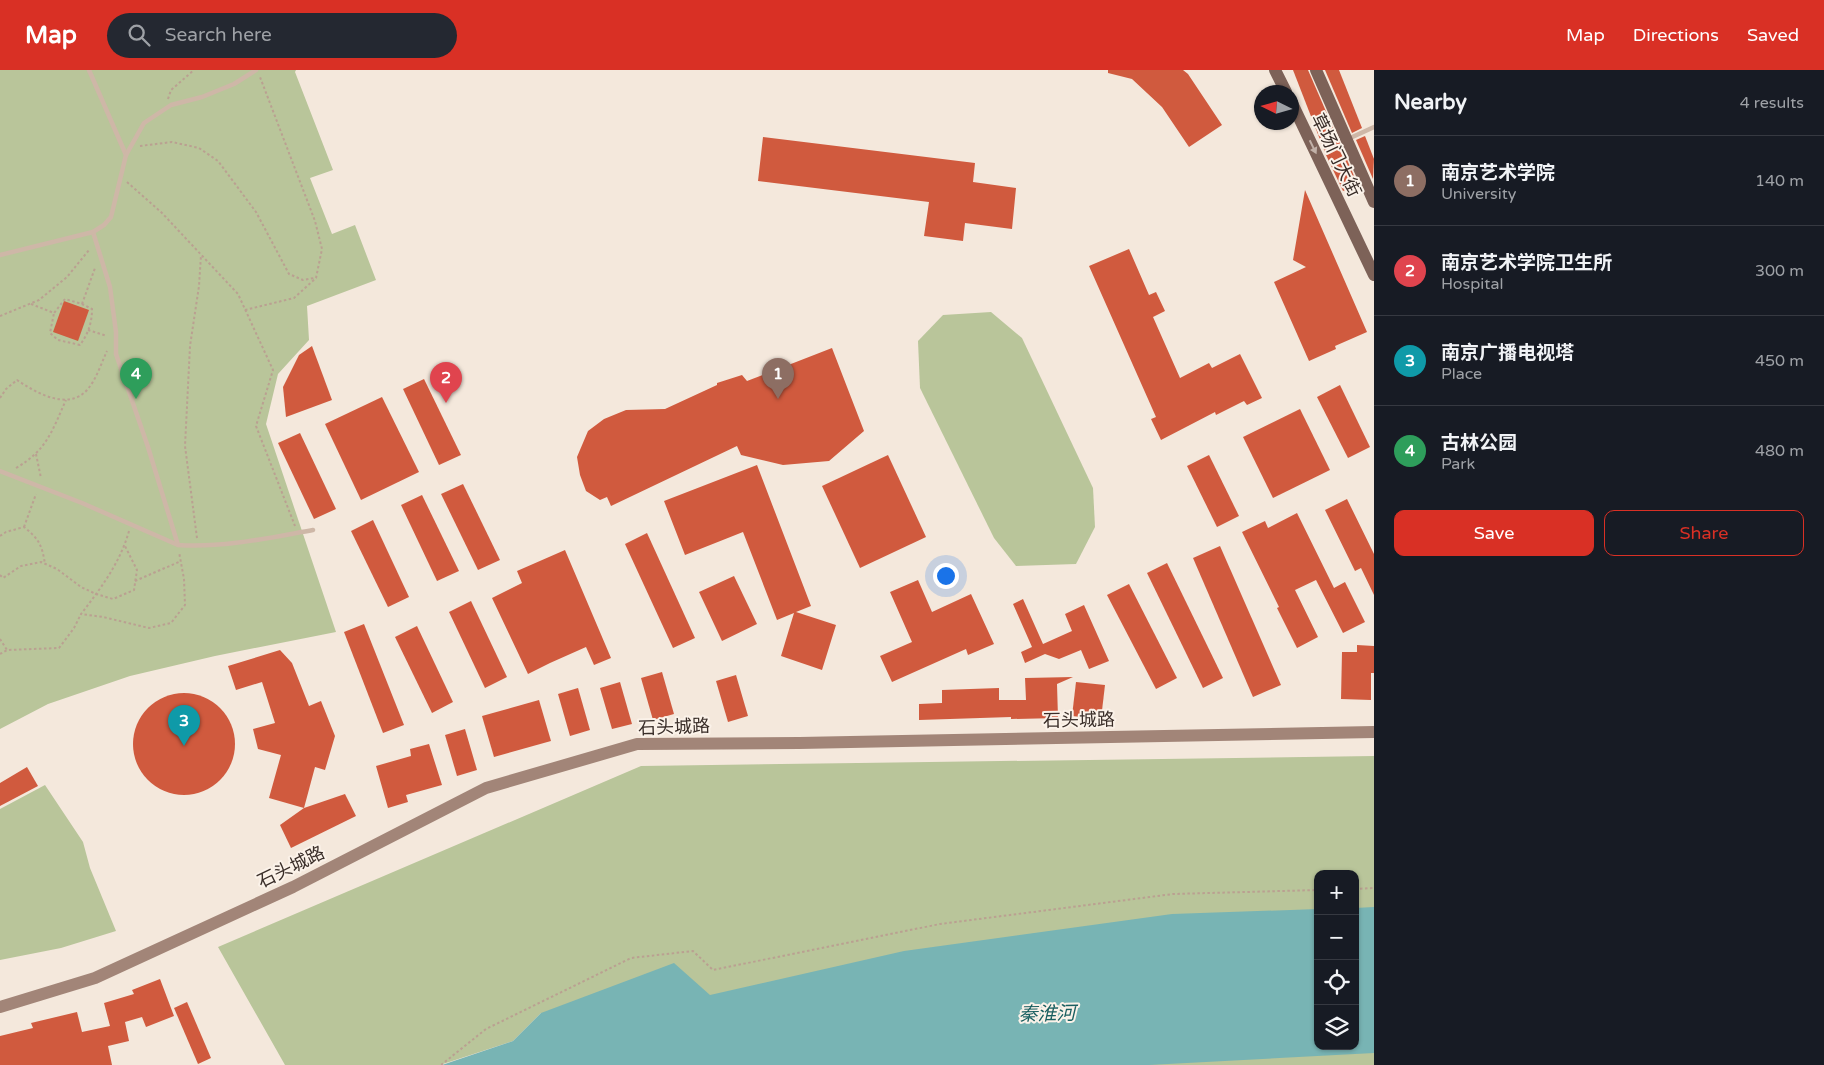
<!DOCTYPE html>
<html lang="en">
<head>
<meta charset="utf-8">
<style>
	body { margin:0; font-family:"Varela Round","Noto Sans SC",sans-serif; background:#242831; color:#f1f3f6 }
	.controls { position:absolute; right:15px; bottom:15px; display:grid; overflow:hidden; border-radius:10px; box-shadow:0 1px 4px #0004 }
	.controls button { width:45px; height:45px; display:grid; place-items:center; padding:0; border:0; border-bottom:1px solid #363941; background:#171b24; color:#f1f3f6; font:25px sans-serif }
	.compass { position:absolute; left:1254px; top:15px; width:45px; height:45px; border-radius:50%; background:#171b24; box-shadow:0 1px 4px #0004; rotate:275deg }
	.you { position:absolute; left:945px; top:505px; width:18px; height:18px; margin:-12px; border:4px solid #fff; border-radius:50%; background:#1a73e8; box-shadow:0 0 0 8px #1a73e833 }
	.badge { display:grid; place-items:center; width:32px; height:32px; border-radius:50%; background:#d93025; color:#fff; font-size:16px; font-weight:700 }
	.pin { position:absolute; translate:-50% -41px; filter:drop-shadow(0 1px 2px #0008) }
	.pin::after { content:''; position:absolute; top:26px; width:18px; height:15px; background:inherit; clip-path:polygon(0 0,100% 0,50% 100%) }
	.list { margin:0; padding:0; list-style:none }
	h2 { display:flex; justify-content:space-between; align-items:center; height:65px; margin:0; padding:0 20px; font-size:21px }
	h2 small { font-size:16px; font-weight:400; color:#9ea1a6 }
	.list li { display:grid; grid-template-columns:32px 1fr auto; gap:15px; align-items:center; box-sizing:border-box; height:90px; padding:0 20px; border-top:1px solid #363941 }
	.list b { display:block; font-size:19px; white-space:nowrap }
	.list p { margin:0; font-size:16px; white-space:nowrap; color:#9ea1a6 }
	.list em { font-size:16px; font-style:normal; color:#9ea1a6 }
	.actions { display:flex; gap:10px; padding:15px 20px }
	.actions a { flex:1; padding:11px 0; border:1px solid #d93025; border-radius:10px; text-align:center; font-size:18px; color:#d93025 }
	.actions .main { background:#d93025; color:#fff }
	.icon { flex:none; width:28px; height:28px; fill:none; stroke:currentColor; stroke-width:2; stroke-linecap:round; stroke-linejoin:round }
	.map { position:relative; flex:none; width:1374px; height:995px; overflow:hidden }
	header { display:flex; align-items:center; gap:30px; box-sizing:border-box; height:70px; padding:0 25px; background:#d93025; color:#fff }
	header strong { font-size:24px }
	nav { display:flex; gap:28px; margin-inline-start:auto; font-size:18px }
	.search { width:350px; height:45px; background:#242831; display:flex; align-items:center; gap:12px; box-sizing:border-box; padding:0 18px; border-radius:28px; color:#9ea1a6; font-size:19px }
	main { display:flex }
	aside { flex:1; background:#171b24 }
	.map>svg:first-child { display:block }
	.green { fill:#b9c59a; fill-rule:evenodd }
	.water { fill:#78b4b4 }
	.building { fill:#d05a3e }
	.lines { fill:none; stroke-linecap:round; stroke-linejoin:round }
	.path { stroke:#baa091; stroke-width:2; stroke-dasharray:2.5 2.5; stroke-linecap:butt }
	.lane { stroke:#ceb7a7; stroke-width:4.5 }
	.secondary { stroke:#a28578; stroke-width:12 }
	.primary { stroke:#7d6258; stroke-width:12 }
	.oneway { fill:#c2b1a8 }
	.labels { text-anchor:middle; stroke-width:4; stroke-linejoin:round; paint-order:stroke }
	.street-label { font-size:18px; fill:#392d28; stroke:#fbf2e9 }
	.water-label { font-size:19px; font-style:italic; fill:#195e5f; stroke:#fbf2e9 }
</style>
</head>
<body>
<header>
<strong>Map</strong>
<div class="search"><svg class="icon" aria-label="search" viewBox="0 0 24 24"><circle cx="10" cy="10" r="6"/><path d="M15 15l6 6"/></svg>Search here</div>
<nav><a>Map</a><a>Directions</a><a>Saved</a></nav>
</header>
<main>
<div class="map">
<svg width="1374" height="995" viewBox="0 0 1374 995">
	<rect width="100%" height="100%" fill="#f4e8dc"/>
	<g class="green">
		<path d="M0 0H296L295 2 333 100 310 108 332 164 355 155 376 210 307 236 309 270 278 304 266 354 336 562 215 586 130 606 48 634 0 659Z"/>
		<path d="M991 242 1022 268 1093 418 1095 457 1076 494 1016 496 994 468 920 318 918 271 943 245Z"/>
		<path d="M1374 686V995H684L541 943 513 971 440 995H285L218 877 641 696ZM1318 804H1355V976H1318Z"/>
		<path d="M45 715 83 772 90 798 116 861 61 878 0 890V739Z"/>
	</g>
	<path class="water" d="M1374 837V983L1149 995H442L513 971 541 943 674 893 710 925 904 881 1172 844 1318 839V976H1355V838Z"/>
	<g class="building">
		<path d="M1108 0H1183L1188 4 1222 55 1189 77 1162 37 1132 9 1108 3Z"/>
		<path d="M1293 0H1308L1358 115 1343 121 1326 85Z"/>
		<path d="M1325 0H1339L1362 58 1352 63Z"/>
		<path d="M1365 66 1374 89 1373 109 1356 70Z"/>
		<path d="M763 67 975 93 973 112 1016 118 1012 159 965 153 963 171 924 166 929 132 758 111Z"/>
		<path d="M1305 120 1367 262 1335 276 1336 279 1309 291 1274 212 1306 197 1293 190Z"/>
		<path d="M1129 179 1149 225 1156 222 1165 241 1153 247 1180 308 1209 293 1212 298 1240 284 1262 328 1247 335 1244 331 1216 345 1215 342 1161 370 1151 349 1156 347 1089 196Z"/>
		<path d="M64 231 89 240 78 271 53 262Z"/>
		<path d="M312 276 332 330 286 347 283 317 299 285Z"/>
		<path d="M832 278 864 361 829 391 783 395 741 385 737 376 611 436 607 427 600 430 586 421 580 405 577 387 588 361 604 349 626 340 665 339 717 315V313L742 305 747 311Z"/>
		<path d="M424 309 461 385 439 395 403 319Z"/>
		<path d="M1340 315 1370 377 1348 388 1317 327Z"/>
		<path d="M382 327 419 402 361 430 325 354Z"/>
		<path d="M1300 339 1330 400 1273 428 1243 367Z"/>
		<path d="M300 363 336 439 314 449 278 373Z"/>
		<path d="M888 385 926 467 860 498 822 416Z"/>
		<path d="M1209 385 1239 446 1217 457 1187 396Z"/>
		<path d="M757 395 811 536 796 542 836 555 822 600 781 586 794 543 777 550 743 462 685 485 664 431Z"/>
		<path d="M463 414 500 490 478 500 441 424Z"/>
		<path d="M422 425 459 501 437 511 401 435Z"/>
		<path d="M1347 429 1374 484V525L1361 498 1355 501 1325 440Z"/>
		<path d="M1297 443 1334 518 1345 512 1365 552 1343 563 1316 510 1295 520 1318 567 1297 578 1277 538 1279 537 1242 462 1265 451 1268 458Z"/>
		<path d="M373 450 409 527 388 537 351 461Z"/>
		<path d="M647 463 695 568 673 578 625 474Z"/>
		<path d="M1220 476 1281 615 1253 627 1193 488Z"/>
		<path d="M565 480 611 588 594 595 586 577 550 593 528 604 492 528 522 513 517 501Z"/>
		<path d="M1167 493 1223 608 1203 618 1147 503Z"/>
		<path d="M734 506 757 554 722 571 699 522Z"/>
		<path d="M918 510 932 542 971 524 994 574 968 585 966 579 892 612 880 586 912 572 890 522Z"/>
		<path d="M1129 514 1177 608 1156 619 1107 525Z"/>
		<path d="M1023 529 1043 574 1072 561 1065 544 1084 535 1109 591 1089 599 1081 580 1059 589 1045 584 1025 593 1021 582 1032 577 1013 534Z"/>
		<path d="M471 531 507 607 485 618 449 542Z"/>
		<path d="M364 554 404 655 383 663 344 562Z"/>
		<path d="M417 556 453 632 432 643 395 567Z"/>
		<path d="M1357 575 1374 576V603H1371V630L1341 629 1342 582H1357Z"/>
		<path d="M280 580 292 593 309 636 321 631 335 666 325 700 315 697 304 738 269 728 281 685 258 679 253 659 275 653 262 612 236 620 228 596Z"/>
		<path d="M662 602 674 644 653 650 641 608Z"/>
		<path d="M736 605 748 646 728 652 716 611Z"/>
		<path d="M1073 607 1057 614 1058 648 1011 649V647L919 650V634L942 633V620L999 618V630H1026L1025 608Z"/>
		<path d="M620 612 632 654 612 659 600 618Z"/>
		<path d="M1076 612 1105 615 1101 649 1072 646Z"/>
		<path d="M578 618 590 660 570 666 558 624Z"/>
		<circle cx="184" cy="674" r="51"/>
		<path d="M539 630 551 671 494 687 482 646Z"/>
		<path d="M465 659 477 700 457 706 445 665Z"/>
		<path d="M429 674 442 715 406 725 408 732 388 738 376 696 411 686 410 679Z"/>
		<path d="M27 697 38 716 0 736V713Z"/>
		<path d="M345 724 356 746 291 778 280 755 304 738Z"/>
		<path d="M160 909 174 946 146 957 142 947 125 952 129 971 108 976 112 995H0V966L33 958 31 953 77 942 82 962 110 956 104 933 134 924 132 920Z"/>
		<path d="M187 932 211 988 198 994 174 938Z"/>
	</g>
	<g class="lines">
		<g class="path">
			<path d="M168 29 171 20 194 0"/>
			<path d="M140 76 172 72 199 78 218 91 256 142 289 204 303 210 314 208"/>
			<path d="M127 112 162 143 238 224 273 300 256 356 295 456"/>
			<path d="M31 234 54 243 65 229 82 234 92 239C92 253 88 264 80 275L58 270 50 263 54 243"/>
			<path d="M82 234 95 198"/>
			<path d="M245 240 294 228 316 208 322 179 315 151 260 7"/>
			<path d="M0 246 39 230 67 207 89 180"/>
			<path d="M88 260 107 266"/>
			<path d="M0 328 6 319 17 310C36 323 68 341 87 320 96 310 101 294 107 281"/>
			<path d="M36 384 41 408"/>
			<path d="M16 398C47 380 52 361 66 330"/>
			<path d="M24 457 36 424"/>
			<path d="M129 461C120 493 101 518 81 544L103 547 149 558 171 553 185 535 184 509 179 482"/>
			<path d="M0 466 6 462 24 457C39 469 42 475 45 494"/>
			<path d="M197 468 185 376 190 276 199 216 201 185"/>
			<path d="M0 505 3 508 21 496 41 492 57 499 81 517 96 524 113 529 134 520 137 500 125 476"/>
			<path d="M135 511 181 491"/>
			<path d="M0 569 7 580 59 578 74 558 81 544"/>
			<path d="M0 584 7 580"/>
			<path d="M1355 819 1374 818"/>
			<path d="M441 995 486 959 631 888 693 881 713 900 940 854 1173 824 1318 820"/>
		</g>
		<g class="lane">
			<path d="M89 0 126 85"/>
			<path d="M1348 69 1374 57"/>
			<path d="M93 162 110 217 116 262V284L148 377 178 475C224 478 268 468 313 460"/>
			<path d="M0 185 93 162 104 155 111 147 126 85 144 53 171 35 202 27 234 14 256 0"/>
			<path d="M0 401 82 433 178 475"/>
		</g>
		<path class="secondary" d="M0 937 95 908 293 817 486 718 637 674 799 673 1374 662"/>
		<g class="primary">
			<path d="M1275 0 1286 22"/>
			<path d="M1316 0 1374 132"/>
			<path d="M1292 33 1374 205"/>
		</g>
	</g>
	<defs><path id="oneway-solid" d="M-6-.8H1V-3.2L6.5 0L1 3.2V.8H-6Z" transform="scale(1.25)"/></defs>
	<use class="oneway" href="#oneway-solid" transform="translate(1313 77) rotate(64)"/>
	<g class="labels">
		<g class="street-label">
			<text transform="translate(1336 85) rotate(64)" y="6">草场门大街</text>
			<text transform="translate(1079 650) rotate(-1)" y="6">石头城路</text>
			<text transform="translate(674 657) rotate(-2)" y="6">石头城路</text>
			<text transform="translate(291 797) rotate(-26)" y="6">石头城路</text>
		</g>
		<g class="water-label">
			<text transform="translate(1047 943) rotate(-1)" y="7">秦淮河</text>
		</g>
	</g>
</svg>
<div class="controls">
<button>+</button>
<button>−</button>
<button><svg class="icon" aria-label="locate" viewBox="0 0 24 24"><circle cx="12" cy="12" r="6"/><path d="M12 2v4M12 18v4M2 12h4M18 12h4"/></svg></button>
<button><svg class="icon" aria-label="layers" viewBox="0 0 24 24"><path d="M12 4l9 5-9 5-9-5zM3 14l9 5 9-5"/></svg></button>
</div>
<svg class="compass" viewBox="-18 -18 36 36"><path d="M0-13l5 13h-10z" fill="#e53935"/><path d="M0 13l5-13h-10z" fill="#9ea1a6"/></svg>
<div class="you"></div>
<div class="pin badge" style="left:778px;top:329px;background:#8d6e63">1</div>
<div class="pin badge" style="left:446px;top:333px;background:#e0444e">2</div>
<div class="pin badge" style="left:184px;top:676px;background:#0f9aa8">3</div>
<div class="pin badge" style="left:136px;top:329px;background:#2e9e5b">4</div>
</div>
<aside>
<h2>Nearby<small>4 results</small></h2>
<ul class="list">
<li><span class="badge" style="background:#8d6e63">1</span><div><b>南京艺术学院</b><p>University</p></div><em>140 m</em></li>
<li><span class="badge" style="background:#e0444e">2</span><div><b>南京艺术学院卫生所</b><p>Hospital</p></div><em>300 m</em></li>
<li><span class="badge" style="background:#0f9aa8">3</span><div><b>南京广播电视塔</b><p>Place</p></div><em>450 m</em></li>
<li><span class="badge" style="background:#2e9e5b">4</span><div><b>古林公园</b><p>Park</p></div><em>480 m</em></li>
</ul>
<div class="actions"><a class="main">Save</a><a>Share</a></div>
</aside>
</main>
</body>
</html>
